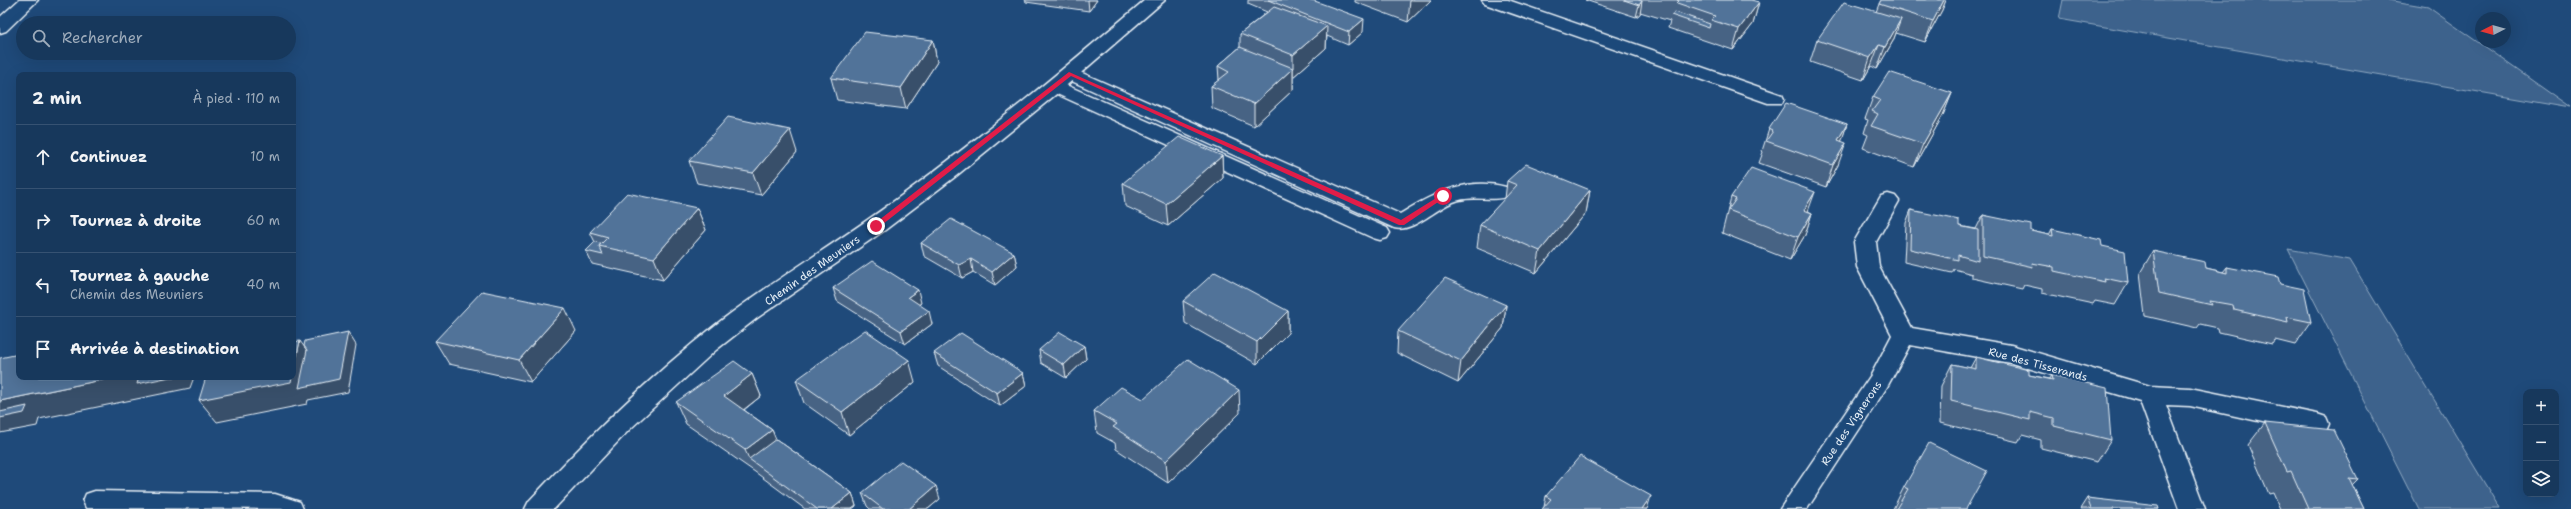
<!DOCTYPE html>
<html lang="fr">
<head>
<meta charset="utf-8">
<style>
	body { margin:0; font-family:"Shantell Sans",sans-serif; background:#203f62; color:#f1f3f6 }
	.controls { position:absolute; right:12px; bottom:12px; display:grid; overflow:hidden; border-radius:8px; box-shadow:0 4px 16px #0002 }
	.controls button { width:36px; height:36px; display:grid; place-items:center; padding:0; border:0; border-bottom:1px solid #365272; background:#17385c; color:#f1f3f6; font:20px sans-serif }
	.compass { position:absolute; left:2475px; top:12px; width:36px; height:36px; border-radius:50%; background:#17385c; box-shadow:0 4px 16px #0002; rotate:264deg }
	.stop { position:absolute; width:12px; height:12px; margin:-9px; border:3px solid #e11d48; border-radius:50%; background:#fff }
	.stop.end { background:#e11d48; border-color:#fff; box-shadow:0 1px 4px #0008 }
	.list { margin:0; padding:0; list-style:none }
	h2 { display:flex; justify-content:space-between; align-items:center; height:52px; margin:0; padding:0 16px; font-size:17px }
	h2 small { font-size:13px; font-weight:400; color:#9eacbb }
	.list li { display:grid; grid-template-columns:26px 1fr auto; gap:12px; align-items:center; box-sizing:border-box; height:64px; padding:0 16px; border-top:1px solid #365272 }
	.list b { display:block; font-size:15px; white-space:nowrap }
	.list p { margin:0; font-size:13px; white-space:nowrap; color:#9eacbb }
	.list em { font-size:13px; font-style:normal; color:#9eacbb }
	.icon { flex:none; width:22px; height:22px; fill:none; stroke:currentColor; stroke-width:2; stroke-linecap:round; stroke-linejoin:round }
	.map { position:relative; flex:none; width:2571px; height:509px; overflow:hidden }
	.search { position:absolute; background:#17385c; box-shadow:0 4px 16px #0002; left:16px; top:16px; width:280px; height:44px; display:flex; align-items:center; gap:10px; box-sizing:border-box; padding:0 14px; border-radius:22px; color:#9eacbb; font-size:15px }
	.panel { position:absolute; background:#17385c; box-shadow:0 4px 16px #0002; left:16px; top:72px; width:280px; height:308px; border-radius:8px }
	.map>svg:first-child { display:block }
	.green { fill:#3c628c; stroke:#92aac2 }
	.lines { fill:none; stroke-linecap:round; stroke-linejoin:round }
	.service-casing { stroke:#e8f1f8; stroke-width:3 }
	.minor-casing { stroke:#e8f1f8; stroke-width:3 }
	.tertiary-casing { stroke:#e8f1f8; stroke-width:3 }
	.service { fill:#1f4a7a; fill-rule:evenodd }
	.minor { fill:#1f4a7a; fill-rule:evenodd }
	.tertiary { fill:#1f4a7a; fill-rule:evenodd }
	.wall { fill:#466384; stroke:#e8f1f8 }
	.shaded-wall { fill:#39506b; stroke:#e8f1f8 }
	.building { fill:#517399; stroke:#e8f1f8 }
	.route { fill:#e11d48 }
	.labels { text-anchor:middle; stroke-width:4; stroke-linejoin:round; paint-order:stroke }
	.street-label { font-size:11px; fill:#e8f1f8; stroke:#1f4a7a }
</style>
</head>
<body>
<div class="map">
<svg width="2571" height="509" viewBox="0 0 2571 509">
	<rect width="100%" height="100%" fill="#1f4a7a"/>
	<filter id="ink" filterUnits="userSpaceOnUse"><feTurbulence type="fractalNoise" baseFrequency=".025" numOctaves="2"/><feDisplacementMap in="SourceGraphic" scale="8" xChannelSelector="R" yChannelSelector="G"/><feConvolveMatrix kernelMatrix="1 2 1 2 8 2 1 2 1" color-interpolation-filters="sRGB"/></filter>
	<g filter="url(#ink)">
		<g class="green">
			<path d="M2063 0H2388L2428 7 2571 108 2059 19Z"/>
			<path d="M2288 249 2350 260 2500 509H2419Z"/>
		</g>
		<g class="lines">
			<g class="service-casing">
				<g id="service">
					<path d="M1482 0H1508L1782 95 1784 99 1782 103H1768L1485 4Z"/>
					<path d="M1071 68 1400 214C1432 194 1467 176 1506 187L1509 192 1506 197C1488 202 1469 194 1451 203 1434 210 1412 233 1394 228L1065 78 1062 74 1065 70Z"/>
					<path d="M1055 80 1387 228 1390 233 1387 238 1380 240 1373 238 1048 90 1046 86 1048 82Z"/>
					<path d="M95 491 275 494 300 502 303 509 86 508 83 501 86 494Z"/>
				</g>
			</g>
			<g class="minor-casing">
				<g id="minor">
					<path d="M1145 0H1165L1060 91 956 176 885 230 757 318 716 350 629 430 554 509H525L529 501C588 438 649 377 718 323 778 277 844 239 905 193 988 132 1067 66 1145 0Z"/>
					<path d="M1888 194 1895 196 1899 201 1876 242 1879 267 1912 328 2011 345 2150 386 2190 388 2317 414 2326 417 2329 424 2326 431 2317 434 2190 406 2166 405 2205 509H2179L2140 401 2011 363 1910 345 1887 387 1807 509H1780L1871 375 1892 335 1857 267 1854 242 1881 196Z"/>
				</g>
			</g>
			<g class="tertiary-casing">
				<path id="tertiary" d="M19 0H38L6 31 0 33V17Z"/>
			</g>
			<use href="#service" class="service"/>
			<use href="#minor" class="minor"/>
			<use href="#tertiary" class="tertiary"/>
		</g>
		<g class="wall">
			<path d="M1025 0H1097L1089 11 1026 2Z"/>
			<path d="M1248 0H1312L1363 32 1348 45 1327 36 1326 48 1293 77V90L1254 126 1212 108 1211 86 1219 80 1218 66 1240 47V34L1267 12 1248 4Z"/>
			<path d="M1355 0H1431L1408 22 1355 2Z"/>
			<path d="M1585 0H1751L1759 2 1753 24 1733 50 1668 28 1670 21 1640 12V14L1636 17Z"/>
			<path d="M1881 0H1946L1942 10 1925 42 1896 33 1893 41 1877 69 1871 66 1863 80 1810 62 1817 40 1876 12 1879 4Z"/>
			<path d="M933 40 937 62 906 109 837 100 831 78Z"/>
			<path d="M1952 93 1943 115 1914 167 1863 148 1868 135 1864 133 1868 120 1865 119 1873 97Z"/>
			<path d="M1847 124 1841 142 1838 165 1826 187 1759 163 1763 152 1762 151 1769 129Z"/>
			<path d="M797 152 761 195 697 183 689 161Z"/>
			<path d="M1222 156 1223 178 1168 226 1125 206 1123 183Z"/>
			<path d="M1507 181 1590 190 1586 213 1536 273 1477 248 1480 225 1505 199Z"/>
			<path d="M1731 197 1808 211 1812 213 1805 235 1790 260 1722 233Z"/>
			<path d="M697 208 706 230 663 280 592 264 586 251 595 242 590 232Z"/>
			<path d="M1911 210 1959 226 1976 229 1983 215 2031 231 2049 235 2052 229 2102 246 2128 283 2115 305 2095 301 2093 304 2042 293V289L2024 285 2022 289 1972 278V273V274L1954 269 1952 273 1904 262 1906 223Z"/>
			<path d="M921 243 1014 253 1017 266 995 285 973 272 962 278 924 256Z"/>
			<path d="M2153 251 2206 268 2223 272 2227 267 2280 284 2311 322 2295 345 2275 340 2272 344 2219 332 2218 328 2200 324 2197 328 2145 316 2140 273Z"/>
			<path d="M833 288 921 303 919 304 932 324 905 344 837 301Z"/>
			<path d="M1183 301 1288 311V333L1257 364 1185 323Z"/>
			<path d="M1506 305 1503 328 1458 383 1397 353 1398 331Z"/>
			<path d="M576 331 531 382 449 364 435 341Z"/>
			<path d="M1084 346 1086 359 1066 378 1041 363 1039 350Z"/>
			<path d="M934 353 1023 373 1026 386 1000 406 938 366Z"/>
			<path d="M1976 357 2029 375 2050 379 2052 375 2111 440 2097 462 2041 448V440L2022 435 2018 442 1940 423 1941 386 1952 364 1970 368Z"/>
			<path d="M752 374 761 396 744 410 772 430 776 439 852 493 856 506 852 509H805L755 472 686 424 676 402Z"/>
			<path d="M796 380 915 382 849 435 804 403Z"/>
			<path d="M1143 399 1240 413 1168 483 1116 449 1115 443 1097 433 1094 411Z"/>
			<path d="M2265 423 2358 479 2352 485 2364 509H2280L2273 493 2269 494 2248 445Z"/>
			<path d="M1904 487 1966 509H1893Z"/>
			<path d="M862 493 940 499 928 509H870L867 506Z"/>
			<path d="M1546 496 1647 509 1544 507Z"/>
			<path d="M2087 498 2159 509H2080Z"/>
		</g>
		<g class="shaded-wall">
			<path d="M1088 0H1097L1089 11Z"/>
			<path d="M1410 0H1431L1408 22Z"/>
			<path d="M1944 0H1946L1942 10 1925 42 1933 21Z"/>
			<path d="M1642 1 1640 14 1636 17 1639 5Z"/>
			<path d="M1759 2 1753 24 1733 50 1739 29Z"/>
			<path d="M1364 19 1363 32 1348 45 1349 32Z"/>
			<path d="M1901 19 1893 41 1877 69 1885 47Z"/>
			<path d="M1327 26 1326 48 1293 77V55Z"/>
			<path d="M933 40 937 62 906 109 901 88Z"/>
			<path d="M1879 45 1871 66 1863 80 1870 58Z"/>
			<path d="M1293 68V90L1254 126V104Z"/>
			<path d="M1952 93 1943 115 1914 167 1923 144Z"/>
			<path d="M1847 124 1840 146 1838 140Z"/>
			<path d="M790 130 797 152 761 195 753 173Z"/>
			<path d="M1846 143 1838 165 1826 187 1833 165Z"/>
			<path d="M1222 156 1223 178 1168 226 1166 204Z"/>
			<path d="M1590 190 1586 213 1536 273 1540 251Z"/>
			<path d="M1815 192 1807 214 1804 210Z"/>
			<path d="M697 208 706 230 663 280 654 258Z"/>
			<path d="M1812 213 1805 235 1790 260 1798 237Z"/>
			<path d="M1014 253 1017 266 995 285 992 272Z"/>
			<path d="M971 259 973 272 962 278 959 265Z"/>
			<path d="M918 290 921 303 911 310 908 297Z"/>
			<path d="M1506 305 1503 328 1458 383 1461 361Z"/>
			<path d="M565 308 576 331 531 382 519 360Z"/>
			<path d="M929 311 932 324 905 344 901 331Z"/>
			<path d="M1288 311V333L1257 364V342Z"/>
			<path d="M348 332 356 345 348 392 308 400 307 404 217 422 199 400 293 377V373L300 341 316 363Z"/>
			<path d="M1084 346 1086 359 1066 378 1064 365Z"/>
			<path d="M909 360 915 382 849 435 842 412Z"/>
			<path d="M1023 373 1026 386 1000 406 997 393Z"/>
			<path d="M752 374 761 396 733 418 724 396Z"/>
			<path d="M116 377H194L190 388 39 419 37 426 0 433V401Z"/>
			<path d="M1239 390 1240 413 1168 483 1166 461Z"/>
			<path d="M772 430 781 452 749 459 745 450Z"/>
			<path d="M936 486 940 499 928 509H909Z"/>
			<path d="M852 493 856 506 852 509H832Z"/>
			<path d="M1651 496 1647 509H1642Z"/>
		</g>
		<g class="building">
			<path d="M1268 0H1312L1364 19 1349 32Z"/>
			<path d="M1624 0H1638L1642 1 1639 5Z"/>
			<path d="M1677 0H1751L1759 2 1739 29 1711 20 1715 16 1677 3 1679 1Z"/>
			<path d="M1881 0H1944L1933 21 1879 4Z"/>
			<path d="M1844 2 1901 19 1885 47 1879 45 1870 58 1817 40Z"/>
			<path d="M1274 7 1327 26 1293 55 1240 34Z"/>
			<path d="M1675 12 1710 24 1709 28 1671 15Z"/>
			<path d="M865 32 933 40 901 88 831 78Z"/>
			<path d="M1240 47 1293 68 1254 104 1211 86 1229 72 1218 66Z"/>
			<path d="M1889 72 1952 93 1923 144 1871 126 1878 114 1872 111 1880 100 1873 97Z"/>
			<path d="M1786 103 1847 124 1838 140 1846 143 1833 165 1766 141 1773 131 1769 129Z"/>
			<path d="M728 117 790 130 753 173 689 161Z"/>
			<path d="M1179 137 1222 156 1166 204 1123 183Z"/>
			<path d="M1526 164 1590 190 1540 251 1480 225 1517 185 1507 181Z"/>
			<path d="M1751 168 1815 192 1804 210 1812 213 1798 237 1728 210 1736 199 1731 197Z"/>
			<path d="M627 193 697 208 654 258 599 246 608 237 590 232Z"/>
			<path d="M1911 210 1959 220V226L1978 230V261L1958 255V260L1910 249Z"/>
			<path d="M1983 215 2031 225V231L2053 236 2052 229 2101 240 2102 246 2125 251 2128 283 2104 278 2105 282 2054 271V267L2032 263 2033 267 1983 256Z"/>
			<path d="M951 219 1014 253 992 272 971 259 959 265 921 243Z"/>
			<path d="M595 242 601 243 599 246 603 255 586 251Z"/>
			<path d="M2153 251 2205 262 2206 268 2227 273V267L2278 277 2280 284 2304 289 2311 322 2287 317 2288 322 2234 310 2233 305 2210 301 2212 305 2159 293Z"/>
			<path d="M872 261 918 290 908 297 929 311 901 331 833 288Z"/>
			<path d="M1215 272 1288 311 1257 342 1183 301Z"/>
			<path d="M1445 278 1506 305 1461 361 1398 331Z"/>
			<path d="M482 291 565 308 519 360 435 341Z"/>
			<path d="M865 330 909 360 842 412 796 380Z"/>
			<path d="M348 332 339 379 299 388 307 350 304 346 305 341Z"/>
			<path d="M1060 332 1084 346 1064 365 1039 350Z"/>
			<path d="M961 333 1023 373 997 393 934 353Z"/>
			<path d="M300 341 293 373V342Z"/>
			<path d="M19 354V377H116L0 401V358Z"/>
			<path d="M1976 357 2029 370V375L2053 380 2052 375 2107 388 2111 440 2054 426V418L2030 412V420L1951 401 1952 364 1976 369Z"/>
			<path d="M1188 359 1239 390 1166 461 1113 427 1117 424 1094 411 1121 387 1143 399Z"/>
			<path d="M734 361 752 374 724 396 772 430 745 450 676 402Z"/>
			<path d="M139 377H170L137 384Z"/>
			<path d="M206 377H292L291 382 199 400Z"/>
			<path d="M27 406 24 413 0 418V412Z"/>
			<path d="M2265 423 2334 430 2358 479 2349 478 2364 509H2308L2291 471 2287 472Z"/>
			<path d="M776 439 852 493 832 509H817L749 459Z"/>
			<path d="M1929 443 1987 471 1966 509H1896L1908 489 1904 487Z"/>
			<path d="M1580 456 1651 496 1642 509H1542L1551 499 1546 496Z"/>
			<path d="M901 461 936 486 909 509H883L862 493Z"/>
			<path d="M2087 498 2158 506 2159 509H2091Z"/>
		</g>
	</g>
	<path class="route" d="M1069 72 1401 220 1441 195 1447 196 1404 225H1399L1071 76 878 228H874V224Z"/>
	<g class="labels">
		<g class="street-label">
			<text transform="translate(812 270) rotate(-35)" y="4">Chemin des Meuniers</text>
			<text transform="translate(2038 364) rotate(15)" y="4">Rue des Tisserands</text>
			<text transform="translate(1851 423) rotate(-56)" y="4">Rue des Vignerons</text>
		</g>
	</g>
</svg>
<div class="controls">
<button>+</button>
<button>−</button>
<button><svg class="icon" aria-label="layers" viewBox="0 0 24 24"><path d="M12 4l9 5-9 5-9-5zM3 14l9 5 9-5"/></svg></button>
</div>
<svg class="compass" viewBox="-18 -18 36 36"><path d="M0-13l5 13h-10z" fill="#e53935"/><path d="M0 13l5-13h-10z" fill="#9eacbb"/></svg>
<div class="stop" style="left:1443px;top:196px"></div>
<div class="stop end" style="left:876px;top:226px"></div>
<div class="search"><svg class="icon" aria-label="search" viewBox="0 0 24 24"><circle cx="10" cy="10" r="6"/><path d="M15 15l6 6"/></svg>Rechercher</div>
<section class="panel">
<h2>2 min<small>À pied · 110 m</small></h2>
<ul class="list">
<li><svg class="icon" aria-label="ahead" viewBox="0 0 24 24"><path d="M12 20V5M6 11l6-6 6 6"/></svg><div><b>Continuez</b></div><em>10 m</em></li>
<li><svg class="icon" aria-label="right" viewBox="0 0 24 24"><path d="M7 20v-9h11M14 6l5 5-5 5"/></svg><div><b>Tournez à droite</b></div><em>60 m</em></li>
<li><svg class="icon" aria-label="left" viewBox="0 0 24 24"><path d="M17 20v-9H6M10 6l-5 5 5 5"/></svg><div><b>Tournez à gauche</b><p>Chemin des Meuniers</p></div><em>40 m</em></li>
<li><svg class="icon" aria-label="arrive" viewBox="0 0 24 24"><path d="M6 21V4h12l-3 4 3 4H6"/></svg><div><b>Arrivée à destination</b></div></li>
</ul>
</section>
</div>
</body>
</html>
